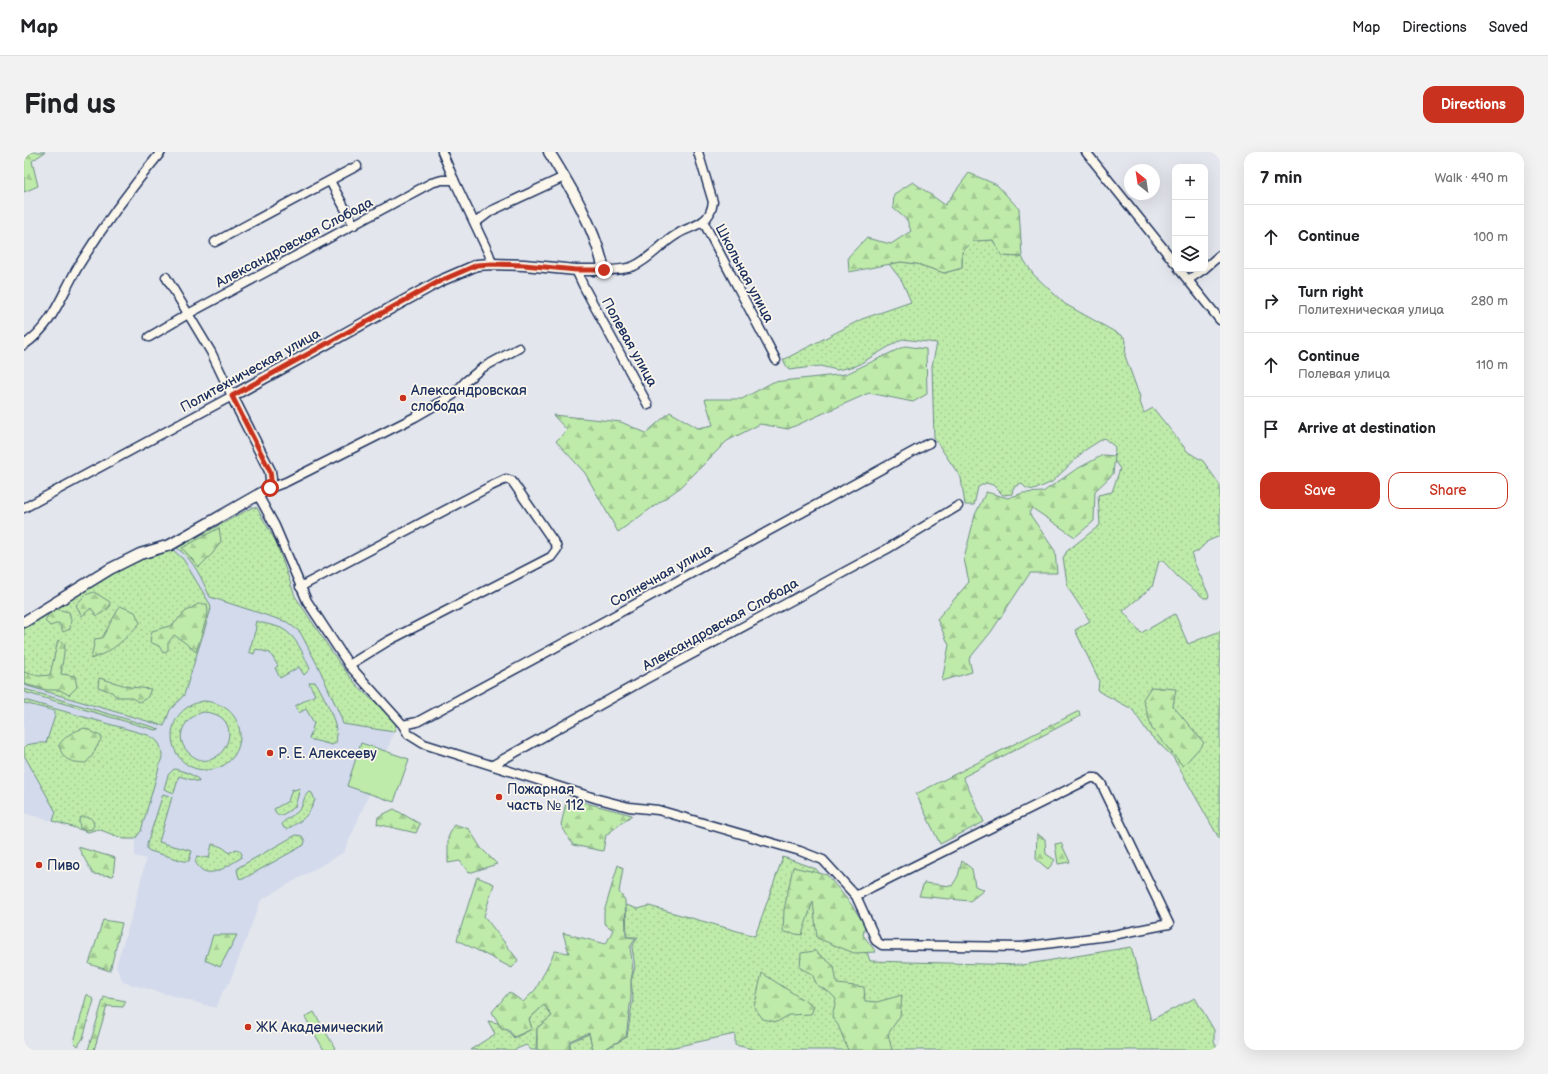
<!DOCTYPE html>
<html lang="en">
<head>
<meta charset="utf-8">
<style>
	body { margin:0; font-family:"Balsamiq Sans",sans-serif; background:#f2f2f2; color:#202124 }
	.controls { position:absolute; right:12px; top:12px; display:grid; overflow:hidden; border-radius:8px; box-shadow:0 4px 16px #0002 }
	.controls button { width:36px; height:36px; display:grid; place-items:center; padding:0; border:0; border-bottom:1px solid #e0e0e0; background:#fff; color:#202124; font:20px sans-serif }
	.compass { position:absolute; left:1100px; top:12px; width:36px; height:36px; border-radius:50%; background:#fff; box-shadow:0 4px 16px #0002; rotate:330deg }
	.stop { position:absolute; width:12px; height:12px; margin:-9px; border:3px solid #c8321e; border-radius:50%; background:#fff }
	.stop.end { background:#c8321e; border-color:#fff; box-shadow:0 1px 4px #0008 }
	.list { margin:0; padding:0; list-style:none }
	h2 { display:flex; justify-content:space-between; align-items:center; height:52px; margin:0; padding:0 16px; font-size:17px }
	h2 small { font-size:13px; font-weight:400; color:#757577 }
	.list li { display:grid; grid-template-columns:26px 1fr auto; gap:12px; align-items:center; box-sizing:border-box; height:64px; padding:0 16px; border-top:1px solid #e0e0e0 }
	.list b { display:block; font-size:15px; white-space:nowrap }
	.list p { margin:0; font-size:13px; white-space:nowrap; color:#757577 }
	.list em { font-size:13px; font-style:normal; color:#757577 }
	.actions { display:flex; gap:8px; padding:12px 16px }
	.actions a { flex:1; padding:9px 0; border:1px solid #c8321e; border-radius:12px; text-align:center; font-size:14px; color:#c8321e }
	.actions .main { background:#c8321e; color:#fff }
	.icon { flex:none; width:22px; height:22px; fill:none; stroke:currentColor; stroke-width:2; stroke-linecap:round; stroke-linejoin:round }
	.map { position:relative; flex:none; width:1196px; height:898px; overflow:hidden; border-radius:12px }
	header { display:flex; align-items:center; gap:24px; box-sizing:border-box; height:56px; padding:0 20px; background:#fff; border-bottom:1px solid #e0e0e0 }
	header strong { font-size:19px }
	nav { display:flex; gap:22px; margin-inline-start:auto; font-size:14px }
	.intro { display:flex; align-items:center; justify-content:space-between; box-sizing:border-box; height:96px; padding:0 24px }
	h1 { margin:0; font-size:28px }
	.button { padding:10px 18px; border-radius:12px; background:#c8321e; color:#fff; font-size:14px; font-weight:700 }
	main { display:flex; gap:24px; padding:0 24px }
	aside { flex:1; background:#fff; border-radius:12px; box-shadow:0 4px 16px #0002 }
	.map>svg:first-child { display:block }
	.built { fill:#d2daec }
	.grass { fill:url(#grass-dots); stroke:#6c8d84; fill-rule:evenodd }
	.forest { fill:url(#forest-firs); stroke:#6c8d84 }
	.green { fill:#beeba9; stroke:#6c8d84 }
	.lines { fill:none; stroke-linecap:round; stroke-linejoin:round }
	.minor-casing { stroke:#1b2f5e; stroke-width:11 }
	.tertiary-casing { stroke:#1b2f5e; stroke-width:13 }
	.minor { stroke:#fbf7ec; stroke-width:8 }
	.tertiary { stroke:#fbf7ec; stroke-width:10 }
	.route { stroke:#c8321e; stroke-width:5 }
	.poi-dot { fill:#c8321e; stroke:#fbf7ec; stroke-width:1.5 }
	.labels { text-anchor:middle; stroke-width:3.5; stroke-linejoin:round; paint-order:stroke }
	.street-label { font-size:14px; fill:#1b2f5e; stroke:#fbf7ec }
	.poi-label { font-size:14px; fill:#1b2f5e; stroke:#fbf7ec; text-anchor:start }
</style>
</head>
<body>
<header>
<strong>Map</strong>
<nav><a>Map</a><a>Directions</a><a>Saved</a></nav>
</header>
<div class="intro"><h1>Find us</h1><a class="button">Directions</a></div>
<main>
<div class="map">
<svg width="1196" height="898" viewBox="0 0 1196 898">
	<defs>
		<pattern id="grass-dots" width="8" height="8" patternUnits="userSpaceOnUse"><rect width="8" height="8" fill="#beeba9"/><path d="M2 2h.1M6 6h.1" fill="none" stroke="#a3ca94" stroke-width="1.8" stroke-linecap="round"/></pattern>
		<pattern id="forest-firs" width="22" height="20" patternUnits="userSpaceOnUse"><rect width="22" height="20" fill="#beeba9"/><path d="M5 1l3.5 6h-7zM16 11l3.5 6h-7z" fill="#a3ca94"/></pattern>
	</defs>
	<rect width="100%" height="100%" fill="#e3e6ec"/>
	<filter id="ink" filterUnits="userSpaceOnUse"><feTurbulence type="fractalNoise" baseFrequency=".025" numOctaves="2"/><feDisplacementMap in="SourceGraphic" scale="8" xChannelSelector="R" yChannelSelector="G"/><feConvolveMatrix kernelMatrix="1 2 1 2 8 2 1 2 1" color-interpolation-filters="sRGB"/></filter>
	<g filter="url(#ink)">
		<path class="built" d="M229 355 233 356 252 390 271 444 315 512 336 537 372 573 363 599 385 607 370 650 345 642 320 700 237 748 206 829 199 839 192 856 99 830 92 814 109 760 122 707 111 704V688L100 687 73 677 64 680 0 661V475L90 422 138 400 151 397Z"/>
		<g class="grass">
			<path d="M969 88 978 104 998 105 1009 122 1041 152 1100 185 1102 189 1101 204 1116 245 1115 247 1120 261 1129 256 1164 300 1179 309 1196 333V384L1184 389 1174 399 1168 402 1169 408 1185 443 1184 446H1180L1154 425 1139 409H1135L1128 435 1099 459 1117 481 1151 462 1164 492 1196 479V688L1149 605 1125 582 1108 557 1074 539 1075 528 1051 478 1066 469 1044 436 1039 406 1043 399 1076 373 1074 343 1088 340 1096 317 1090 308 1091 295 1080 286 1061 298 1028 330 1010 338 1002 336 997 331 989 336 988 342 979 343 969 333 962 331 954 335 950 353H941L937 326 910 286 908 214 913 191 878 187 832 214 813 218 796 214 765 218 759 208 838 167 887 150 878 129 865 112 877 110 893 112 920 121 938 116V100L949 89Z"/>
			<path d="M229 355 233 356 252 390 271 444 316 512 336 537 369 566 372 573 370 580 319 572 316 563 295 516 276 480 263 470 186 445C177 426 171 409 153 396Z"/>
			<path d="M149 398 159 407 186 452 187 457 160 543 146 558 140 574 0 533V475C42 449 84 421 131 402 136 400 143 399 149 398Z"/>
			<path d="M232 469C240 472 250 473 257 476 273 484 279 502 286 517L280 523 275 515 256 526 251 516 254 514 246 501 232 497 230 502 225 500 232 476 231 473Z"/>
			<path d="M287 530H291L293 532C301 547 316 574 312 591L308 593 285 587 290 571 282 557 275 561 271 554 291 543 285 531Z"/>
			<path d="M0 537 136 577 131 578 0 540Z"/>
			<path d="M0 548 124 583C134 588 138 593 138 605L117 679 111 687H100L74 677 64 680 29 669 32 660 0 603V596L2 593 13 591H22L31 564V559L0 551Z"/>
			<path d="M180 549C231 553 225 619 180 618 141 616 134 557 180 549ZM179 560C230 562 195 632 164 600 149 585 161 565 179 560Z"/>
			<path d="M150 617C159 619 166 621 174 627L175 630 155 624 150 641 140 637 144 623Z"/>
			<path d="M276 636 271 655 258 663H253L250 657 264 649 268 637 270 638Z"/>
			<path d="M285 640 288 641 291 648C284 665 279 668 263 677L260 676 258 672C262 665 271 664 276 657 280 652 279 644 285 640Z"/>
			<path d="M139 642 148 645 135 690 168 699 165 709H160L126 699 123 697V692Z"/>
			<path d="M272 683 278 684 281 689 280 693 219 727 215 726 213 718 215 715Z"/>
			<path d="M188 692C196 694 200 695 205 701L212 697 215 698 218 702 217 706C207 711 190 726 178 718 175 716 173 712 171 710L173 704 185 706Z"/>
			<path d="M759 705 792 717 830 762 846 809 998 813 1107 795 1127 868 1171 846 1190 878V890L1194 898H733L711 893V882L636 898H580L603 885 609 846 607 829 611 816 608 795 614 785H603L602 753 614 757 625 754 731 784Z"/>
			<path d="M520 853 528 864 513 876 512 898H507L502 893 490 898H446L471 882 464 869 474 871 478 877 483 878 490 886 508 877 505 867Z"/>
			<path d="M565 882 569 898H546V890Z"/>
		</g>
		<g class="forest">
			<path d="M0 0H21L8 9 14 34 0 40Z"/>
			<path d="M945 21 973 33 995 57 998 105 978 104 969 88 949 89 938 100V116L920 121 893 112 877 110 825 120 824 105 842 86 867 92 887 79 883 68 869 56 870 42 889 30 921 53Z"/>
			<path d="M881 194 902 197 903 242 889 250 845 241 764 277 736 272 703 289 657 335 594 380 561 321 532 289 543 278 529 263 597 270 622 281 646 260 674 276 689 273 681 247H718L749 230 822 222Z"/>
			<path d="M1079 303 1091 304 1089 322 1071 339 1070 369 1051 385 1008 356 1005 361 1031 399 1033 421H1006L967 480 945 507 948 520 918 529 925 493 913 467 945 430 940 407 951 363 962 340 984 346 999 341 1019 340 1051 318Z"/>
			<path d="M195 376 197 389 189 401 175 415 158 396Z"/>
			<path d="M70 440 86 450 85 456 73 464 67 456 58 464 52 453 61 443Z"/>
			<path d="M174 452H183L184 461 172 500 160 490 150 483 144 491V498L139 501 135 494 126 490 128 479 149 473 161 460Z"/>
			<path d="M96 454 111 460 116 471C99 489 91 498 67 507L71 487 78 486Z"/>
			<path d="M32 457 45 460 47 468 46 477 39 480 35 471 26 474 21 469 24 463Z"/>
			<path d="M34 488 41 493 37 522 51 524 53 535 45 543 36 538H23L0 532V520L15 524 26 523Z"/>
			<path d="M75 526 106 535 127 537 123 546 115 550 106 545H92L88 540 74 535Z"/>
			<path d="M1127 535 1152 537 1149 554 1180 591 1159 614 1128 577 1119 547Z"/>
			<path d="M1055 559 1056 564 939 625 960 670 916 692 892 642Z"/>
			<path d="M61 576 78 585 68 604 62 611C46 610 39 609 35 593 42 583 50 579 61 576Z"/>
			<path d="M543 646 608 663 582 683 579 699 549 693 537 673Z"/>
			<path d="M370 657 396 672 392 681 353 672 354 665Z"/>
			<path d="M57 665C64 665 68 664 70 673L68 677 62 678 56 676 55 668Z"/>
			<path d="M430 672 445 677 457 696 473 712 445 721 436 709 424 711V686Z"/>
			<path d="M1013 682 1021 687 1022 702 1031 708 1024 717 1012 707Z"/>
			<path d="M1037 691 1046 710 1034 712 1031 692Z"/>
			<path d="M54 695 91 706 89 724 69 722Z"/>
			<path d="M938 709 948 717 951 734 960 738 946 749 895 744 900 731 928 734 934 724Z"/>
			<path d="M594 713 599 716 595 740 601 748 602 785 612 786 606 795 609 817 607 828V846L602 885 579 898H569L565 881 545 889 546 898H513V876L528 864 520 853 505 867 508 877 490 885 484 877H478L468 860 485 840 499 850 512 837 531 799 545 801 539 781 582 792 589 778 580 771V760Z"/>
			<path d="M769 715 803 723 827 752 841 773 839 783 852 800 830 801 793 786 789 749 778 783 759 780 760 758Z"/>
			<path d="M453 725 470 732 460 764 494 808 488 816 433 788Z"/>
			<path d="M79 768 98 771 86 819 65 812Z"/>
			<path d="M189 783H213L196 815 181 808Z"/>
			<path d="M791 799 810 814 813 832 840 835 841 849 853 850 878 843 876 864 864 882 868 898H824L814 873 808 865 812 847 805 840 793 833 788 822 776 816 777 801Z"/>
			<path d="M738 821 790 855 787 862 765 863 753 870 739 867 730 855Z"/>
			<path d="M63 842 70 848 59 886 54 894 50 890Z"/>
			<path d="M80 845 102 849 99 855 83 854 70 898H64Z"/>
		</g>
		<g class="green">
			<path d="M337 591 385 607 370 650 323 634Z"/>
			<path d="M290 860 311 896 308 898H300L281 865Z"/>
		</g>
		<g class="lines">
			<g class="minor-casing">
				<g id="minor">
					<path d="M418 0 430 28 465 102 468 112"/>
					<path d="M1062 0 1151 111"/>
					<path d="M306 29 330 73"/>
					<path d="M679 69C703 116 728 161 752 208"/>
					<path d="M451 71 467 59 540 25"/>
					<path d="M191 90 333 14"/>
					<path d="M1181 116 1196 103"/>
					<path d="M1155 117 1196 168"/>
					<path d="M552 118 560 135 624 253"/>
					<path d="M580 118C590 118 600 118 610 114 626 107 637 92 652 83 660 77 672 75 679 69 685 65 688 57 689 50L674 0"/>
					<path d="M1164 128 1180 117"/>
					<path d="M125 185 164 162 407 31 418 28H430"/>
					<path d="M0 193C30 172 37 143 55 113 79 74 107 36 137 0"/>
					<path d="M246 336 262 330 391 265 429 243 442 229 458 216 495 196"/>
					<path d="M234 343 251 374 283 449 325 513 379 573 384 582 400 592 574 647 605 655 634 658 776 699 799 708 832 744 848 735 1067 626H1072L1077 631 1145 772 1084 784 997 795 858 793 852 789 848 779 832 744"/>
					<path d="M0 356 208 244 187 200 142 125"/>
					<path d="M276 435 467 334 482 327 488 329 532 393 533 397 527 405 364 489 325 513"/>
					<path d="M379 573 393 570 573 473 905 291"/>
					<path d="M469 613 622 527 863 397 934 354"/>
				</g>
			</g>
			<g class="tertiary-casing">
				<path id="tertiary" d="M0 470 86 417 116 402 146 393 246 336 247 327 246 319 208 244 226 234 416 129 453 113 468 112 500 113 552 118H580C571 76 548 37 525 0"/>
			</g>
			<use href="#minor" class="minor"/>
			<use href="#tertiary" class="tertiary"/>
		</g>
	</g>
	<g class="lines" filter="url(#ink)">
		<path class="route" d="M246 336 247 327 246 319 208 244 416 129 453 113 468 112 500 113 552 118H580"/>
	</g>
	<g class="poi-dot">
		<circle cx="379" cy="246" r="4"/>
		<circle cx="246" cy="601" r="4"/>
		<circle cx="475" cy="645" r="4"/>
		<circle cx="15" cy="713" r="4"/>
		<circle cx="224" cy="875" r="4"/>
	</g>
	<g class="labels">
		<g class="street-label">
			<text transform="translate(270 90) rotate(-28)" y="5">Александровская Слобода</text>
			<text transform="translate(721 121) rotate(62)" y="5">Школьная улица</text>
			<text transform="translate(606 190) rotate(61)" y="5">Полевая улица</text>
			<text transform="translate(226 218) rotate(-29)" y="5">Политехническая улица</text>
			<text transform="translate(637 423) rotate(-29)" y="5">Солнечная улица</text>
			<text transform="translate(696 472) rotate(-29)" y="5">Александровская Слобода</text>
		</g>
		<g class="poi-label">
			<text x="387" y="243">Александровская<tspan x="387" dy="16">слобода</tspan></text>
			<text x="254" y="606">Р. Е. Алексееву</text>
			<text x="483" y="642">Пожарная<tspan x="483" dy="16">часть № 112</tspan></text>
			<text x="23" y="718">Пиво</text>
			<text x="232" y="880">ЖК Академический</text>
		</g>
	</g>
</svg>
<div class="controls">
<button>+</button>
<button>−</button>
<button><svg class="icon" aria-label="layers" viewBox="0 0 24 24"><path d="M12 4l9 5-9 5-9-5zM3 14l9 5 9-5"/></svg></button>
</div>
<svg class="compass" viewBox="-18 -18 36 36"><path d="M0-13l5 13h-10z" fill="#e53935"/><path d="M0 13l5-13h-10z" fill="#757577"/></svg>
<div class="stop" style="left:246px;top:336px"></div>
<div class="stop end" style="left:580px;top:118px"></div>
</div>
<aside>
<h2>7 min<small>Walk · 490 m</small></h2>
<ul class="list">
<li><svg class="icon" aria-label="ahead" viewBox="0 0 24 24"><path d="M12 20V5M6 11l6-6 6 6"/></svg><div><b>Continue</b></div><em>100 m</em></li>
<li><svg class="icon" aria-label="right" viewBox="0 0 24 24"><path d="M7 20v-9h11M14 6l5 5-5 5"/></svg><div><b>Turn right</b><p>Политехническая улица</p></div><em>280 m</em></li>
<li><svg class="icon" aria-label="ahead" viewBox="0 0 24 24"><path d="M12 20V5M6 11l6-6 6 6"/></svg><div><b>Continue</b><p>Полевая улица</p></div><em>110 m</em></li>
<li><svg class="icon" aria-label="arrive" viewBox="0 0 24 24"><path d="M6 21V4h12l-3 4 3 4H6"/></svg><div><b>Arrive at destination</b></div></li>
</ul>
<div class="actions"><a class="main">Save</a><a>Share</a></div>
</aside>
</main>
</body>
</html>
